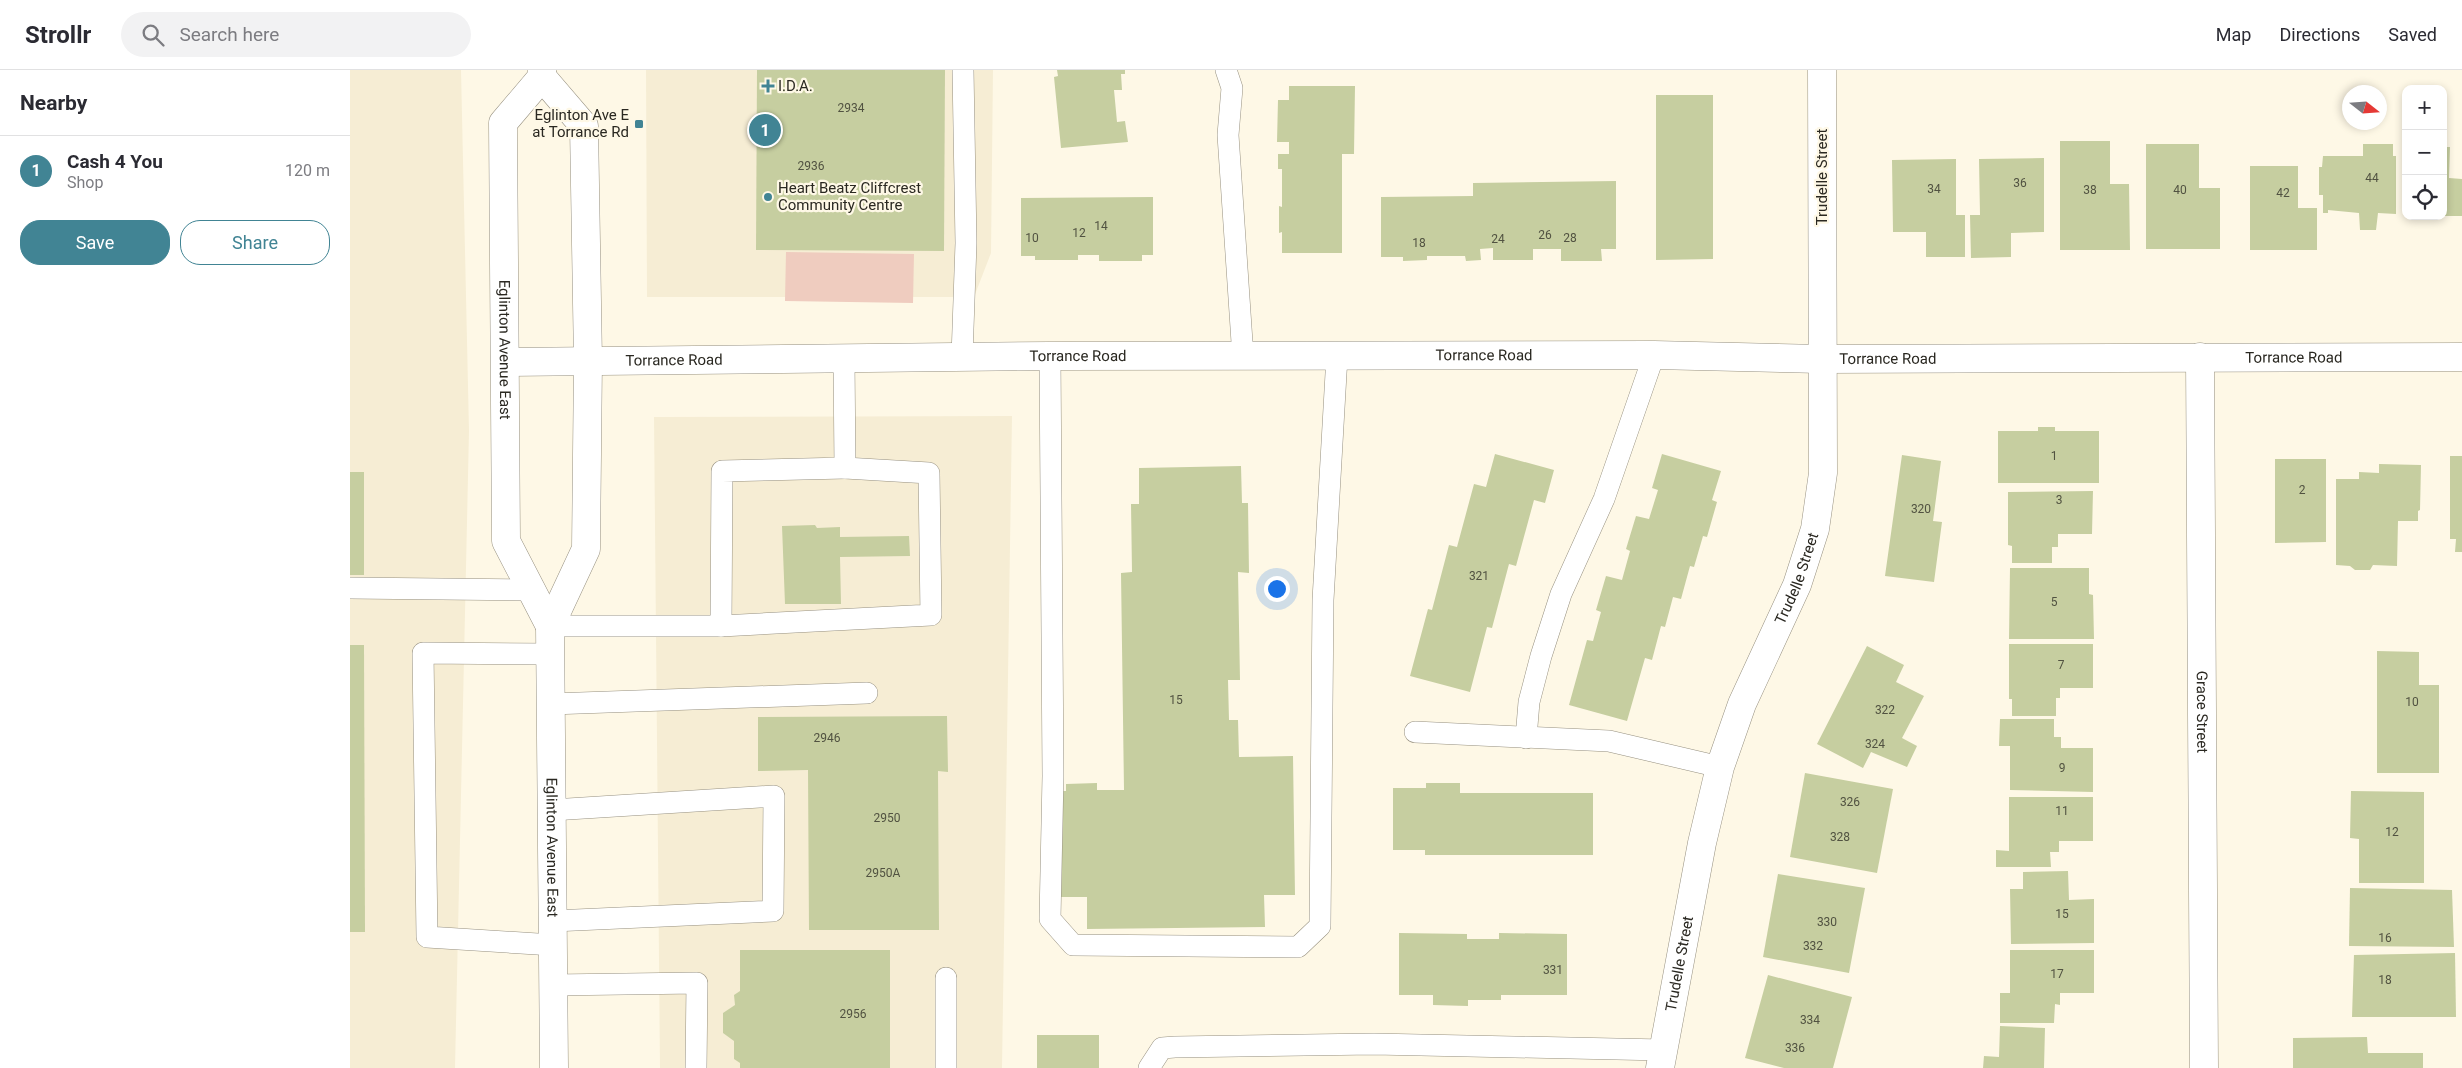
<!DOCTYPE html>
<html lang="en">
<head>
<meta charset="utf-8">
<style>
	body { margin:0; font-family:Roboto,sans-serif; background:#f2f2f3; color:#2b2b33 }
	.controls { position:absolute; right:15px; top:15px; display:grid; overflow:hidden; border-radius:10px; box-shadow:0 2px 8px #0003 }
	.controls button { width:45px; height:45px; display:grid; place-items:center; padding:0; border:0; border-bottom:1px solid #e1e1e2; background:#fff; color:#2b2b33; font:25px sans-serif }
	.compass { position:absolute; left:1992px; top:15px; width:45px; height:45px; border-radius:50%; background:#fff; box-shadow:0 2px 8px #0003; rotate:107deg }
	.you { position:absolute; left:926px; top:518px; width:18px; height:18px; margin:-12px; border:4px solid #fff; border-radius:50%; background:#1a73e8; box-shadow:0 0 0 8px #1a73e833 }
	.badge { display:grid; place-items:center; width:32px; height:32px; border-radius:50%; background:#418494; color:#fff; font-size:16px; font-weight:700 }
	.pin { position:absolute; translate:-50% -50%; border:2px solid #fff; box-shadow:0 1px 5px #0006 }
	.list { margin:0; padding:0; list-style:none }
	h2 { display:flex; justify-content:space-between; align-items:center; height:65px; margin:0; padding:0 20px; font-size:21px }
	h2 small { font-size:16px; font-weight:400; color:#7c7c81 }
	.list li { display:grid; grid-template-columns:32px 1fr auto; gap:15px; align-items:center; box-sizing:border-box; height:70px; padding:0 20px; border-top:1px solid #e1e1e2 }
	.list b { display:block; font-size:19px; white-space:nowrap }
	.list p { margin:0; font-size:16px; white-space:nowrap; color:#7c7c81 }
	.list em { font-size:16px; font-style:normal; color:#7c7c81 }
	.actions { display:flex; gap:10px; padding:15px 20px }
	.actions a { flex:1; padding:11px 0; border:1px solid #418494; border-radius:20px; text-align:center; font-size:18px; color:#418494 }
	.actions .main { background:#418494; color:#fff }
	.icon { flex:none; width:28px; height:28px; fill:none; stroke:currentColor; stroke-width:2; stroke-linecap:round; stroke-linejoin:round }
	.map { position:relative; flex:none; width:2112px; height:998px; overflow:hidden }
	header { display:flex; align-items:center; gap:30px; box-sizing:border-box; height:70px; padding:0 25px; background:#fff; border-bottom:1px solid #e1e1e2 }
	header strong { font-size:24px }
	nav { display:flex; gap:28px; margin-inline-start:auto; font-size:18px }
	.search { width:350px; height:45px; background:#f2f2f3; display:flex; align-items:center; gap:12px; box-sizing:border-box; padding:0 18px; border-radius:28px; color:#7c7c81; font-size:19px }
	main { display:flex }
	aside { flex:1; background:#fff }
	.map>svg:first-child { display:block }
	.built { fill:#f6edd4 }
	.green { fill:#efccbf }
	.building { fill:#c6cea0 }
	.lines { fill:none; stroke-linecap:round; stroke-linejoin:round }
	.service-casing { stroke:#979181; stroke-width:22 }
	.minor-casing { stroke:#979181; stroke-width:29 }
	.tertiary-casing { stroke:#979181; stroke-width:29 }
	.primary-casing { stroke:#979181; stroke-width:29 }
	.service { stroke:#fff; stroke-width:21 }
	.minor { stroke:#fff; stroke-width:28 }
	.tertiary { stroke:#fff; stroke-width:28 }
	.primary { stroke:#fff; stroke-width:28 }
	.poi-dot { fill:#418494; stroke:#fef8e6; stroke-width:2 }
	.labels { text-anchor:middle; stroke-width:4.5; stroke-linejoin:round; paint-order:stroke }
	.number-label { font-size:12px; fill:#515241 }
	.poi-label { font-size:15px; fill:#2a2821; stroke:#fef8e6; text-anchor:start }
	.street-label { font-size:15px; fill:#2a2821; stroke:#fef8e6 }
</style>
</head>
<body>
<header>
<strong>Strollr</strong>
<div class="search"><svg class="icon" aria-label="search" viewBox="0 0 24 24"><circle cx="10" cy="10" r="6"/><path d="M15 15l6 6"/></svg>Search here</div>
<nav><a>Map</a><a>Directions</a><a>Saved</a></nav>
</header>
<main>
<aside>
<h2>Nearby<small></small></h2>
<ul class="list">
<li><span class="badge">1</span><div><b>Cash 4 You</b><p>Shop</p></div><em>120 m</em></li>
</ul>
<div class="actions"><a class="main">Save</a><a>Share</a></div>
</aside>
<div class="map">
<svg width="2112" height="998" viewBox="0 0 2112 998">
	<rect width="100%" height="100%" fill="#fef8e6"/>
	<g class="built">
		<path d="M0 0H111L119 361 105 998H0Z"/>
		<path d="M296 0H643L641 183 624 227H297Z"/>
		<path d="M662 346 652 998H310L304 347Z"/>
	</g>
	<path class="green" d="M436 182 564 184 563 233 435 231Z"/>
	<g class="building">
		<path d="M407 0H595L594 181 406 180Z"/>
		<path d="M707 0H775V4H771L772 20H764L767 52 775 51 778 72 711 78 704 7 708 6Z"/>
		<path d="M939 16H1005L1004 84H992V183H932V162L929 163V136L932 137V99H928V84H939V72H927L928 30H939Z"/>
		<path d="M1306 25H1363V189L1306 190Z"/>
		<path d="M1710 71H1760V114H1779L1780 180H1710Z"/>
		<path d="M1796 74H1849V118H1870V179H1796Z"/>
		<path d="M2013 74H2043V86H2046V144L2028 143 2026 160H2010L2009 143 1978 140V143H1973V125H1969V97H1972L1973 86H2013Z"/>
		<path d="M2093 77H2100L2099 108 2112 109V146H2093Z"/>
		<path d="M1694 88V162L1661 163V187L1621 188 1620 145H1630L1629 89Z"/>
		<path d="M1606 89V145H1615V187H1576V162H1543L1542 90Z"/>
		<path d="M1900 96H1948V138H1967V180H1900Z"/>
		<path d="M1266 111V179H1251L1252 191H1211V179H1183V190H1143V178L1130 179 1131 190 1116 191 1115 186H1077V190L1053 191V187H1031V127L1123 126V113Z"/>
		<path d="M803 127V185H792V191H749V185H728V190H685V186H671V128Z"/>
		<path d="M1688 357H1705V361H1749V413H1648V361H1688Z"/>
		<path d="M1145 384 1204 400 1195 433 1184 430 1166 496 1159 494 1142 558 1137 557 1120 622 1060 606 1078 539 1082 540 1099 475 1107 477 1124 414 1136 417Z"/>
		<path d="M1312 384 1371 401 1362 430 1367 432 1357 467 1353 466 1344 497 1340 496 1331 529 1323 527 1315 557 1311 556 1302 590 1295 588 1277 651 1219 635 1237 570 1243 571 1251 542 1246 540 1256 506 1272 510 1280 481 1276 479 1286 446 1299 449 1308 420 1302 418Z"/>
		<path d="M1552 385 1591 391 1583 451 1592 452 1584 512 1535 506Z"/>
		<path d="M2100 386H2112V482H2105L2106 469H2100Z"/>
		<path d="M1925 389H1976V472L1925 473Z"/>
		<path d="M2029 394 2071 395 2070 440 2068 441V451H2048L2047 496 2023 495 2020 500H2005L2000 496 1986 495V409H2009V402L2029 403Z"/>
		<path d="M891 396 892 433H898L899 503 888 502 890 610H878L879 650H888L889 687 943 686 945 825H914L915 857 737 859V827H708L707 721H716V714L747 713V720H774L771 503 782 502 781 434H789V398Z"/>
		<rect x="0" y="402" width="14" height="103"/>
		<path d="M1743 421 1742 464H1708V477H1702V493H1662V476L1658 475V422Z"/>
		<path d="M465 455 467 458 490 457V467L559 466 560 486 490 487 491 534H435L432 456Z"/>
		<path d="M1660 498H1739V524L1743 525 1744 569H1659Z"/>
		<path d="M1659 574H1743V618H1710V628H1706V646H1662V629H1659Z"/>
		<path d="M0 575H14L15 862H0Z"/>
		<path d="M1517 576 1554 595 1546 612 1574 626 1552 668 1567 676 1557 697 1521 682 1513 698 1467 674Z"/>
		<path d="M2027 581 2069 582V615H2089V703H2027Z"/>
		<path d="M597 646 598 702 588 701 589 860H459L458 700 408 701V647Z"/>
		<path d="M1650 649H1704V667H1711V678H1743V722L1660 720V676H1649Z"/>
		<path d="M1455 703 1543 719 1527 803 1440 787Z"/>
		<path d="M1076 713H1110V723H1243V785H1075V780H1043V718H1076Z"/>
		<path d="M2001 721 2074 722V813H2009V769L2000 768Z"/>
		<path d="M1659 727H1743V771H1709V782H1700L1701 797H1646V780L1659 781Z"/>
		<path d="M1718 801 1719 830 1744 829V873L1661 874 1660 819H1673V802Z"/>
		<path d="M1428 804 1515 818 1499 903 1413 887Z"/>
		<path d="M2000 818 2102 820 2104 877 1999 876Z"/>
		<path d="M1049 863 1117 864V869H1149V863L1217 864V925H1151V930H1118V936L1083 935V925H1049Z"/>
		<path d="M390 880H540V998H390V993L384 989V971L373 963V943L385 935 384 925 390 921Z"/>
		<path d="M1660 880H1744V923H1710V935L1705 934 1704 953H1650V923H1660Z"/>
		<path d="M2105 883 2106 947H2002L2004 885Z"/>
		<path d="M1418 905 1502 927 1483 998H1434L1395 988Z"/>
		<path d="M1650 956 1695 958 1694 998H1633L1634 986 1649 987Z"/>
		<rect x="687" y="965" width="62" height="33"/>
		<path d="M2017 967 2018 983H2073V998H1943V968Z"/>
	</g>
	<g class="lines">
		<g class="service-casing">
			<g id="service">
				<path d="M876 0 882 18 878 65 893 287"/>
				<path d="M700 286 703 706 700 849 723 875 948 877 970 856 973 530 987 286"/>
				<path d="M612 287 616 173 613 0"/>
				<path d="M0 518 182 520"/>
				<path d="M200 556H371L372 401 495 398 494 288"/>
				<path d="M371 556 581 545 579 403 495 398"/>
				<path d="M201 584 73 583 77 867 203 875"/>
				<path d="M201 634 517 623"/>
				<path d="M1065 662 1259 671 1370 697"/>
				<path d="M1176 668 1179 632 1191 586 1211 524 1254 429 1304 285"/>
				<path d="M202 740 424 726 423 841 203 851"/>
				<path d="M596 908V998"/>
				<path d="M203 915 347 913 346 998"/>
				<path d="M799 998 812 978 825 977 1024 974 1313 980"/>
			</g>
		</g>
		<g class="minor-casing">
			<g id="minor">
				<path id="s1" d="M1850 287 1854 998"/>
				<path id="s2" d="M156 292 700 286 1304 285 1471 289 2112 287"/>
			</g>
		</g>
		<g class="tertiary-casing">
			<g id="tertiary">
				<path id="s3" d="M1310 998 1352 773 1370 697 1392 634 1447 515 1465 459 1473 403 1472 0"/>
			</g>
		</g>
		<g class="primary-casing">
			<g id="primary">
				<path id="s4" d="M192 0V7L153 53 156 471 200 556"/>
				<path id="s5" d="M192 7 234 56 238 291 236 479 200 556 204 998"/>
			</g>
		</g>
		<use href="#service" class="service"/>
		<use href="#minor" class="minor"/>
		<use href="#tertiary" class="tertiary"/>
		<use href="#primary" class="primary"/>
	</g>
	<g class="poi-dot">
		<path d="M415.5 8.5h5v5h5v5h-5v5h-5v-5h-5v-5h5z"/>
		<rect x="284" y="49" width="10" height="10" rx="2.5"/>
		<circle cx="418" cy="127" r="5"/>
	</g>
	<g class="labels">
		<g class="number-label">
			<text x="501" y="42">2934</text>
			<text x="461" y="100">2936</text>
			<text x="2022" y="112">44</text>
			<text x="1670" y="117">36</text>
			<text x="1584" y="123">34</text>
			<text x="1740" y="124">38</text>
			<text x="1830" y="124">40</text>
			<text x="1933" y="127">42</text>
			<text x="751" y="160">14</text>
			<text x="729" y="167">12</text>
			<text x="1195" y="169">26</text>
			<text x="682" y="172">10</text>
			<text x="1220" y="172">28</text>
			<text x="1148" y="173">24</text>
			<text x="1069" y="177">18</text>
			<text x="1704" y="390">1</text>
			<text x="1952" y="424">2</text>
			<text x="1709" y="434">3</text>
			<text x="1571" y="443">320</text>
			<text x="1129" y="510">321</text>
			<text x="1704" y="536">5</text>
			<text x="1711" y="599">7</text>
			<text x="826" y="634">15</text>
			<text x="2062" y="636">10</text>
			<text x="1535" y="644">322</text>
			<text x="477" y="672">2946</text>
			<text x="1525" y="678">324</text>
			<text x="1712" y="702">9</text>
			<text x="1500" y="736">326</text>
			<text x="1712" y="745">11</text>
			<text x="537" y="752">2950</text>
			<text x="2042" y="766">12</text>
			<text x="1490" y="771">328</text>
			<text x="533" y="807">2950A</text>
			<text x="1712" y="848">15</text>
			<text x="1477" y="856">330</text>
			<text x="2035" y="872">16</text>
			<text x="1463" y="880">332</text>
			<text x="1203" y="904">331</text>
			<text x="1707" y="908">17</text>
			<text x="2035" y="914">18</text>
			<text x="503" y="948">2956</text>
			<text x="1460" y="954">334</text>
			<text x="1445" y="982">336</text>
		</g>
		<g class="poi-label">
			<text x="428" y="21">I.D.A.</text>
			<text x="279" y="50" text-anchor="end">Eglinton Ave E<tspan x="279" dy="17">at Torrance Rd</tspan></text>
			<text x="428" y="123">Heart Beatz Cliffcrest<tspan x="428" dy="17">Community Centre</tspan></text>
		</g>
		<g class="street-label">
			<text transform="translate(1472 107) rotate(-90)" y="5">Trudelle Street</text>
			<text dy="5" stroke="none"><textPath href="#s4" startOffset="294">Eglinton Avenue East</textPath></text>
			<text dy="5" stroke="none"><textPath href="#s2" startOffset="978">Torrance Road</textPath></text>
			<text dy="5" stroke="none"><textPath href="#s2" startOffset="572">Torrance Road</textPath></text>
			<text dy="5" stroke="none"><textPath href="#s2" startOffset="1788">Torrance Road</textPath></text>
			<text dy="5" stroke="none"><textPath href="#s2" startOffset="1382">Torrance Road</textPath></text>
			<text dy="5" stroke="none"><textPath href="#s2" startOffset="168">Torrance Road</textPath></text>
			<text dy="5" stroke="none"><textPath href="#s3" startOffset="511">Trudelle Street</textPath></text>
			<text dy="5" stroke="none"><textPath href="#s1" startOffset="355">Grace Street</textPath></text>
			<text dy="5" stroke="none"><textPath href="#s5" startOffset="794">Eglinton Avenue East</textPath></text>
			<text dy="5" stroke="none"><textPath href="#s3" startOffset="106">Trudelle Street</textPath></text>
		</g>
	</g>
</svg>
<div class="controls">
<button>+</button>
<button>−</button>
<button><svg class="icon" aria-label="locate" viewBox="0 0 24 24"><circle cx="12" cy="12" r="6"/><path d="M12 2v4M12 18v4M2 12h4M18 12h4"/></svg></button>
</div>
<svg class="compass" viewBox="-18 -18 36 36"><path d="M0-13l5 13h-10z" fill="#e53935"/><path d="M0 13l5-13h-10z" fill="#7c7c81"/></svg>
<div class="you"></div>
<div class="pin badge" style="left:415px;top:60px">1</div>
</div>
</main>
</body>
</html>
